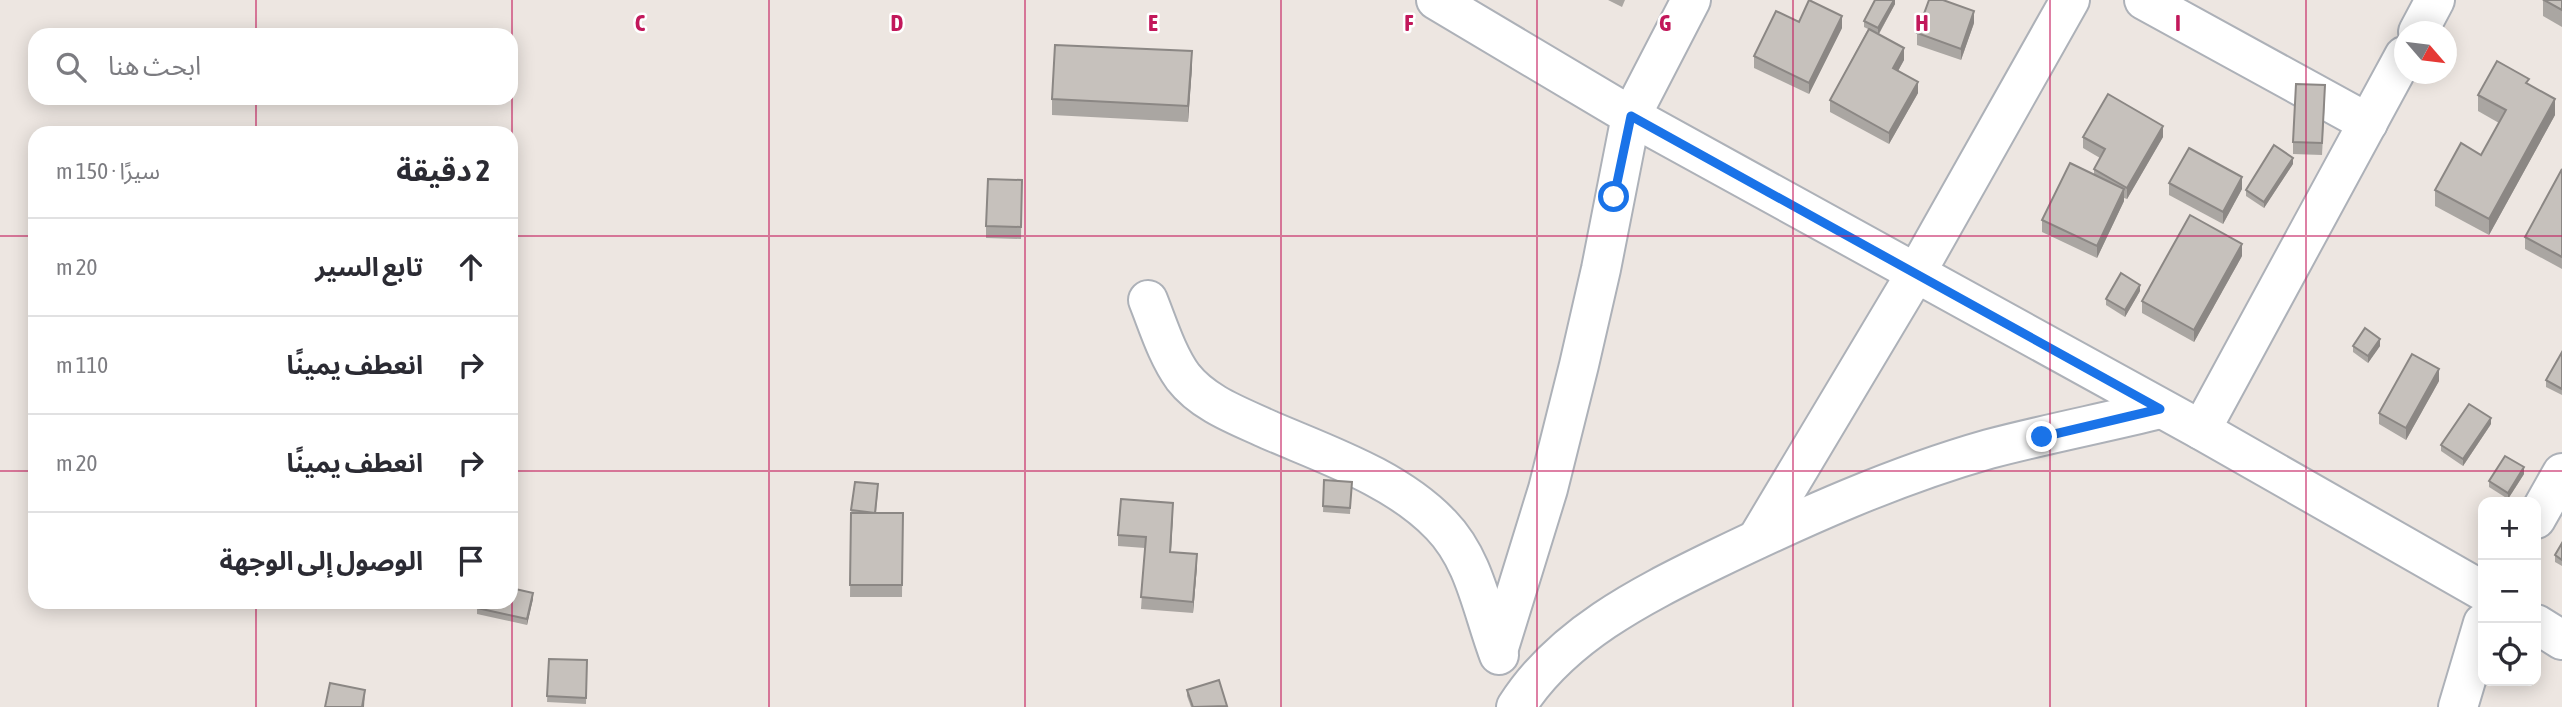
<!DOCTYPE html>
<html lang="ar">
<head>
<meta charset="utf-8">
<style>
	body { margin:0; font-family:"Asap Condensed","Noto Sans Arabic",sans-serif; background:#f7f7f7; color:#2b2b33; direction:rtl }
	.controls { position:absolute; right:21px; bottom:21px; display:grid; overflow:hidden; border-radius:14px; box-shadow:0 4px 18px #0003 }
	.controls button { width:63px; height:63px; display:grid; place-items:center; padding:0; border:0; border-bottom:2px solid #e1e1e2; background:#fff; color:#2b2b33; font:35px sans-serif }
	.compass { position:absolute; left:2394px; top:21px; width:63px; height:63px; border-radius:50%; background:#fff; box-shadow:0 4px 18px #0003; rotate:118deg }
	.stop { position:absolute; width:21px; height:21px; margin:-16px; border:5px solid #1a73e8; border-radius:50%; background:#fff }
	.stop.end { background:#1a73e8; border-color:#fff; box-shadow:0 2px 7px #0008 }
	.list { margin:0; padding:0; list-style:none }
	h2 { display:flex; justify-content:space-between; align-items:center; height:91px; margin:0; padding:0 28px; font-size:30px }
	h2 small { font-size:23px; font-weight:400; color:#7c7c81 }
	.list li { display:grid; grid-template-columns:46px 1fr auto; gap:21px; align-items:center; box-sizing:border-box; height:98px; padding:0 28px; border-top:2px solid #e1e1e2 }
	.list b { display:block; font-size:26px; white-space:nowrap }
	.list em { font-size:23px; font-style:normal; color:#7c7c81 }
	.icon { flex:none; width:38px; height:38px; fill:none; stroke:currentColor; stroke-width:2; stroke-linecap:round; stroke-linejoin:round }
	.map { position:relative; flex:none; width:2562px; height:707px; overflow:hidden; direction:ltr }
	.search { position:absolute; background:#fff; box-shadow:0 4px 18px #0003; left:28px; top:28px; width:490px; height:77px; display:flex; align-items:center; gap:18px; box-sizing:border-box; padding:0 24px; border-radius:21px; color:#7c7c81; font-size:26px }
	.panel { position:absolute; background:#fff; box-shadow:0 4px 18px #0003; left:28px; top:126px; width:490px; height:483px; border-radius:21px; direction:rtl }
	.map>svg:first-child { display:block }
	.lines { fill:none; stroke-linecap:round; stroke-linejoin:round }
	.minor-casing { stroke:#adb1b8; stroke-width:42 }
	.minor { stroke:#fff; stroke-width:38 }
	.wall { fill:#aaa6a2 }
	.shaded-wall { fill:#8b8784 }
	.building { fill:#c6c1bc; stroke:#8b8784; stroke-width:2 }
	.route { stroke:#1a73e8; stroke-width:9 }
	.grid { fill:none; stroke:#c2185b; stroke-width:2; stroke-opacity:0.55 }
	.grid-label { font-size:23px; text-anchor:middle; font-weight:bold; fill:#c2185b; stroke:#fff; stroke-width:5; stroke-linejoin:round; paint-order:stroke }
</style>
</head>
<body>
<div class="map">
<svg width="2562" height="707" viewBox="0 0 2562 707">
	<rect width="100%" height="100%" fill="#ede6e1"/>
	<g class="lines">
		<g class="minor-casing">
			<g id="minor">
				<path d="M1436 0 1631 116 2201 430 2483 591"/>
				<path d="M2144 0 2368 123"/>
				<path d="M2418 32 2435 0"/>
				<path d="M1148 300C1158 325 1167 355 1183 377 1204 404 1239 416 1269 430 1327 455 1396 478 1441 525 1475 560 1482 610 1499 655"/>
				<path d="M2201 430 2404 56"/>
				<path d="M2536 519 2562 473"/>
				<path d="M1757 539 1916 273 2070 0"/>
				<path d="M2536 624 2562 640"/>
				<path d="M1498 651 1548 489 1579 365 1601 269 1631 116 1691 0"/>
				<path d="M1516 707C1561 636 1640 596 1714 560 1803 517 1894 476 1989 449 2046 434 2103 423 2160 409"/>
				<path d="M2458 707 2483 623"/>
			</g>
		</g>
		<use href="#minor" class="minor"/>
	</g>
	<g class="wall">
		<path d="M1608 0H1625L1622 7Z"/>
		<path d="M1895 0V4L1879 34 1904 60 1898 71 1918 93 1889 144 1830 112V100L1868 29 1864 27V21Z"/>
		<path d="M2543 0H2562V27L2543 16Z"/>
		<path d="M1974 23 1961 60 1917 45V33Z"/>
		<path d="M1842 28 1809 94 1754 68V56Z"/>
		<path d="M1192 67 1188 122 1052 115V99Z"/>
		<path d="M2529 84 2555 115 2489 235 2435 206V190L2481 155 2499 123 2478 111V95Z"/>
		<path d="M2325 97 2322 155 2293 154V142Z"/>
		<path d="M2083 137H2163L2127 199 2124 198V201L2097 258 2042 232V220L2094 175V169L2100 158 2083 148Z"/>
		<path d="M2293 164 2264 208 2246 196V190Z"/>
		<path d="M2562 169V269L2525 249V237Z"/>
		<path d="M1022 180 1021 239 986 238V226Z"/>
		<path d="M2169 183 2242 189 2223 224 2169 195Z"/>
		<path d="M2242 256 2194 342 2142 313V301Z"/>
		<path d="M2140 291 2125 317 2106 305V299Z"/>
		<path d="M2353 346H2380L2368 363 2353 352Z"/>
		<path d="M2562 352V395L2546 387V380Z"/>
		<path d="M2439 381 2406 440 2379 424V413Z"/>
		<path d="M2491 424 2463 466 2441 451V445Z"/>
		<path d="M2524 474 2508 499 2489 487V481Z"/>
		<path d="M1324 480 1352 482 1350 514 1323 512Z"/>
		<path d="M855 482 878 490 876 513H903L902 597H850L851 513Z"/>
		<path d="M1173 515 1171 552 1197 566 1193 613 1141 609 1145 548 1118 546V535Z"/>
		<path d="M2562 543V566L2555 562V555Z"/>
		<path d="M533 599 527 625 477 614V608Z"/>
		<path d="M549 659 587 660 586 704 547 702Z"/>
		<path d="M1187 690 1227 707H1191L1187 696Z"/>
	</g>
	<g class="shaded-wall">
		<path d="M1894 0H1895V4L1878 35V28Z"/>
		<path d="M1974 11V23L1961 60V49Z"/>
		<path d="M1842 16V28L1809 94V83Z"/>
		<path d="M1904 48V60L1893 80V68Z"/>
		<path d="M1192 51V67L1188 122V106Z"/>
		<path d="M1918 82V93L1889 144V133Z"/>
		<path d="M2555 99V115L2489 235V219Z"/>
		<path d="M2163 126V137L2127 199V188Z"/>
		<path d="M2293 158V164L2264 208V202Z"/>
		<path d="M2242 177V189L2223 224V212Z"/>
		<path d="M2124 189V201L2097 258V246Z"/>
		<path d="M2242 244V256L2194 342V330Z"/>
		<path d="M2140 285V291L2125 317V310Z"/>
		<path d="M2380 339V346L2368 363V356Z"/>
		<path d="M2439 369V381L2406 440V428Z"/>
		<path d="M2491 418V424L2463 466V459Z"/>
		<path d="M2524 467V474L2508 499V493Z"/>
		<path d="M1173 503V515L1170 564V552Z"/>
		<path d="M1197 554V566L1193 613V602Z"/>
		<path d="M533 593V599L527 625V619Z"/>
		<path d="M365 690 364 707H362Z"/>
	</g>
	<g class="building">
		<path d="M1809 0 1842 16 1809 83 1754 56 1776 11 1799 22Z"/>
		<path d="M1875 0H1894L1878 28 1864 21Z"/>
		<path d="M1929 0H1943L1974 11 1961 49 1917 33Z"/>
		<path d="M2544 0H2562V10Z"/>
		<path d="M1869 29 1904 48 1893 68 1918 82 1889 133 1830 100Z"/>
		<path d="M1055 45 1192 51 1188 106 1052 99Z"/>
		<path d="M2497 61 2529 79 2526 83 2555 99 2489 219 2435 190 2461 143 2481 155 2506 110 2478 95Z"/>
		<path d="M2296 84 2325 85 2322 143 2293 142Z"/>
		<path d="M2108 94 2163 126 2127 188 2094 169 2105 149 2083 137Z"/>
		<path d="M2274 145 2293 158 2264 202 2246 190Z"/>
		<path d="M2189 148 2242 177 2223 212 2169 183Z"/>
		<path d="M2070 163 2124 189 2097 246 2042 220Z"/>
		<path d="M2562 169V257L2525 237Z"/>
		<path d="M988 179 1022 180 1021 227 986 226Z"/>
		<path d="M2190 215 2242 244 2194 330 2142 301Z"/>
		<path d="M2121 273 2140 285 2125 310 2106 299Z"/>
		<path d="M2365 328 2380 339 2368 356 2353 346Z"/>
		<path d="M2562 352V389L2546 380Z"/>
		<path d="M2412 354 2439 369 2406 428 2379 413Z"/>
		<path d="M2469 404 2491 418 2463 459 2441 445Z"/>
		<path d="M2505 456 2524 467 2508 493 2489 481Z"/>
		<path d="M1324 480 1352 482 1350 508 1323 506Z"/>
		<path d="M855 482 878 484 875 513 851 510Z"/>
		<path d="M1121 499 1173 503 1170 552 1197 554 1193 602 1141 597 1146 537 1118 535Z"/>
		<path d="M851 513H903L902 585H850Z"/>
		<path d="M2562 543V560L2555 555Z"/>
		<path d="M511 588 533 593 527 619 477 608 479 602H511Z"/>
		<path d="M549 659 587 660 586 698 547 696Z"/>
		<path d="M1219 680 1227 706 1193 707 1187 690Z"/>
		<path d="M330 683 365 690 362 707H325Z"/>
	</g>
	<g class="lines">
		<path class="route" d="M1614 197 1631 116 2160 409 2042 437"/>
	</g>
	<path class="grid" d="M256 0V35M512 0V707M769 0V707M1025 0V707M1281 0V707M1537 0V707M1793 0V707M2050 0V707M2306 0V707M256 98V133M0 236H35M511 236H2562M0 471H35M511 471H2562M256 602V707"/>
	<g class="grid-label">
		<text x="640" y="31">C</text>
		<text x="897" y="31">D</text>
		<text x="1153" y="31">E</text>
		<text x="1409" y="31">F</text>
		<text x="1665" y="31">G</text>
		<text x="1922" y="31">H</text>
		<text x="2178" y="31">I</text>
	</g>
</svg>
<div class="controls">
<button>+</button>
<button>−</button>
<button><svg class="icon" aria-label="locate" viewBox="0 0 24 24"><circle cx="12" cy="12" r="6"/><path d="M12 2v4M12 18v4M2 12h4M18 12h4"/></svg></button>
</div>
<svg class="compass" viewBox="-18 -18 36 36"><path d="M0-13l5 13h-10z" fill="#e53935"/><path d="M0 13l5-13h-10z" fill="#7c7c81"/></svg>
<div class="stop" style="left:1614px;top:197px"></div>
<div class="stop end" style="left:2042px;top:437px"></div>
<div class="search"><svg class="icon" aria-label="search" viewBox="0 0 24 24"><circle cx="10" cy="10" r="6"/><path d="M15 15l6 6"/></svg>ابحث هنا</div>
<section class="panel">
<h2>2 دقيقة<small>سيرًا · 150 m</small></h2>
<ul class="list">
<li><svg class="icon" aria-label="ahead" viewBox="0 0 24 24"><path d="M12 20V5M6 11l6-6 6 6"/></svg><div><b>تابع السير</b></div><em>20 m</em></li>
<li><svg class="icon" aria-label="right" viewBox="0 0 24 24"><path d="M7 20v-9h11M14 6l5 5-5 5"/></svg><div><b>انعطف يمينًا</b></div><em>110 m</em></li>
<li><svg class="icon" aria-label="right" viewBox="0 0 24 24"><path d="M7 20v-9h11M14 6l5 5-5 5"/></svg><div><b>انعطف يمينًا</b></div><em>20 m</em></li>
<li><svg class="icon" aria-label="arrive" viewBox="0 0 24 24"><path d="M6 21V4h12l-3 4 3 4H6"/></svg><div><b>الوصول إلى الوجهة</b></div></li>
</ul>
</section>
</div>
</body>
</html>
